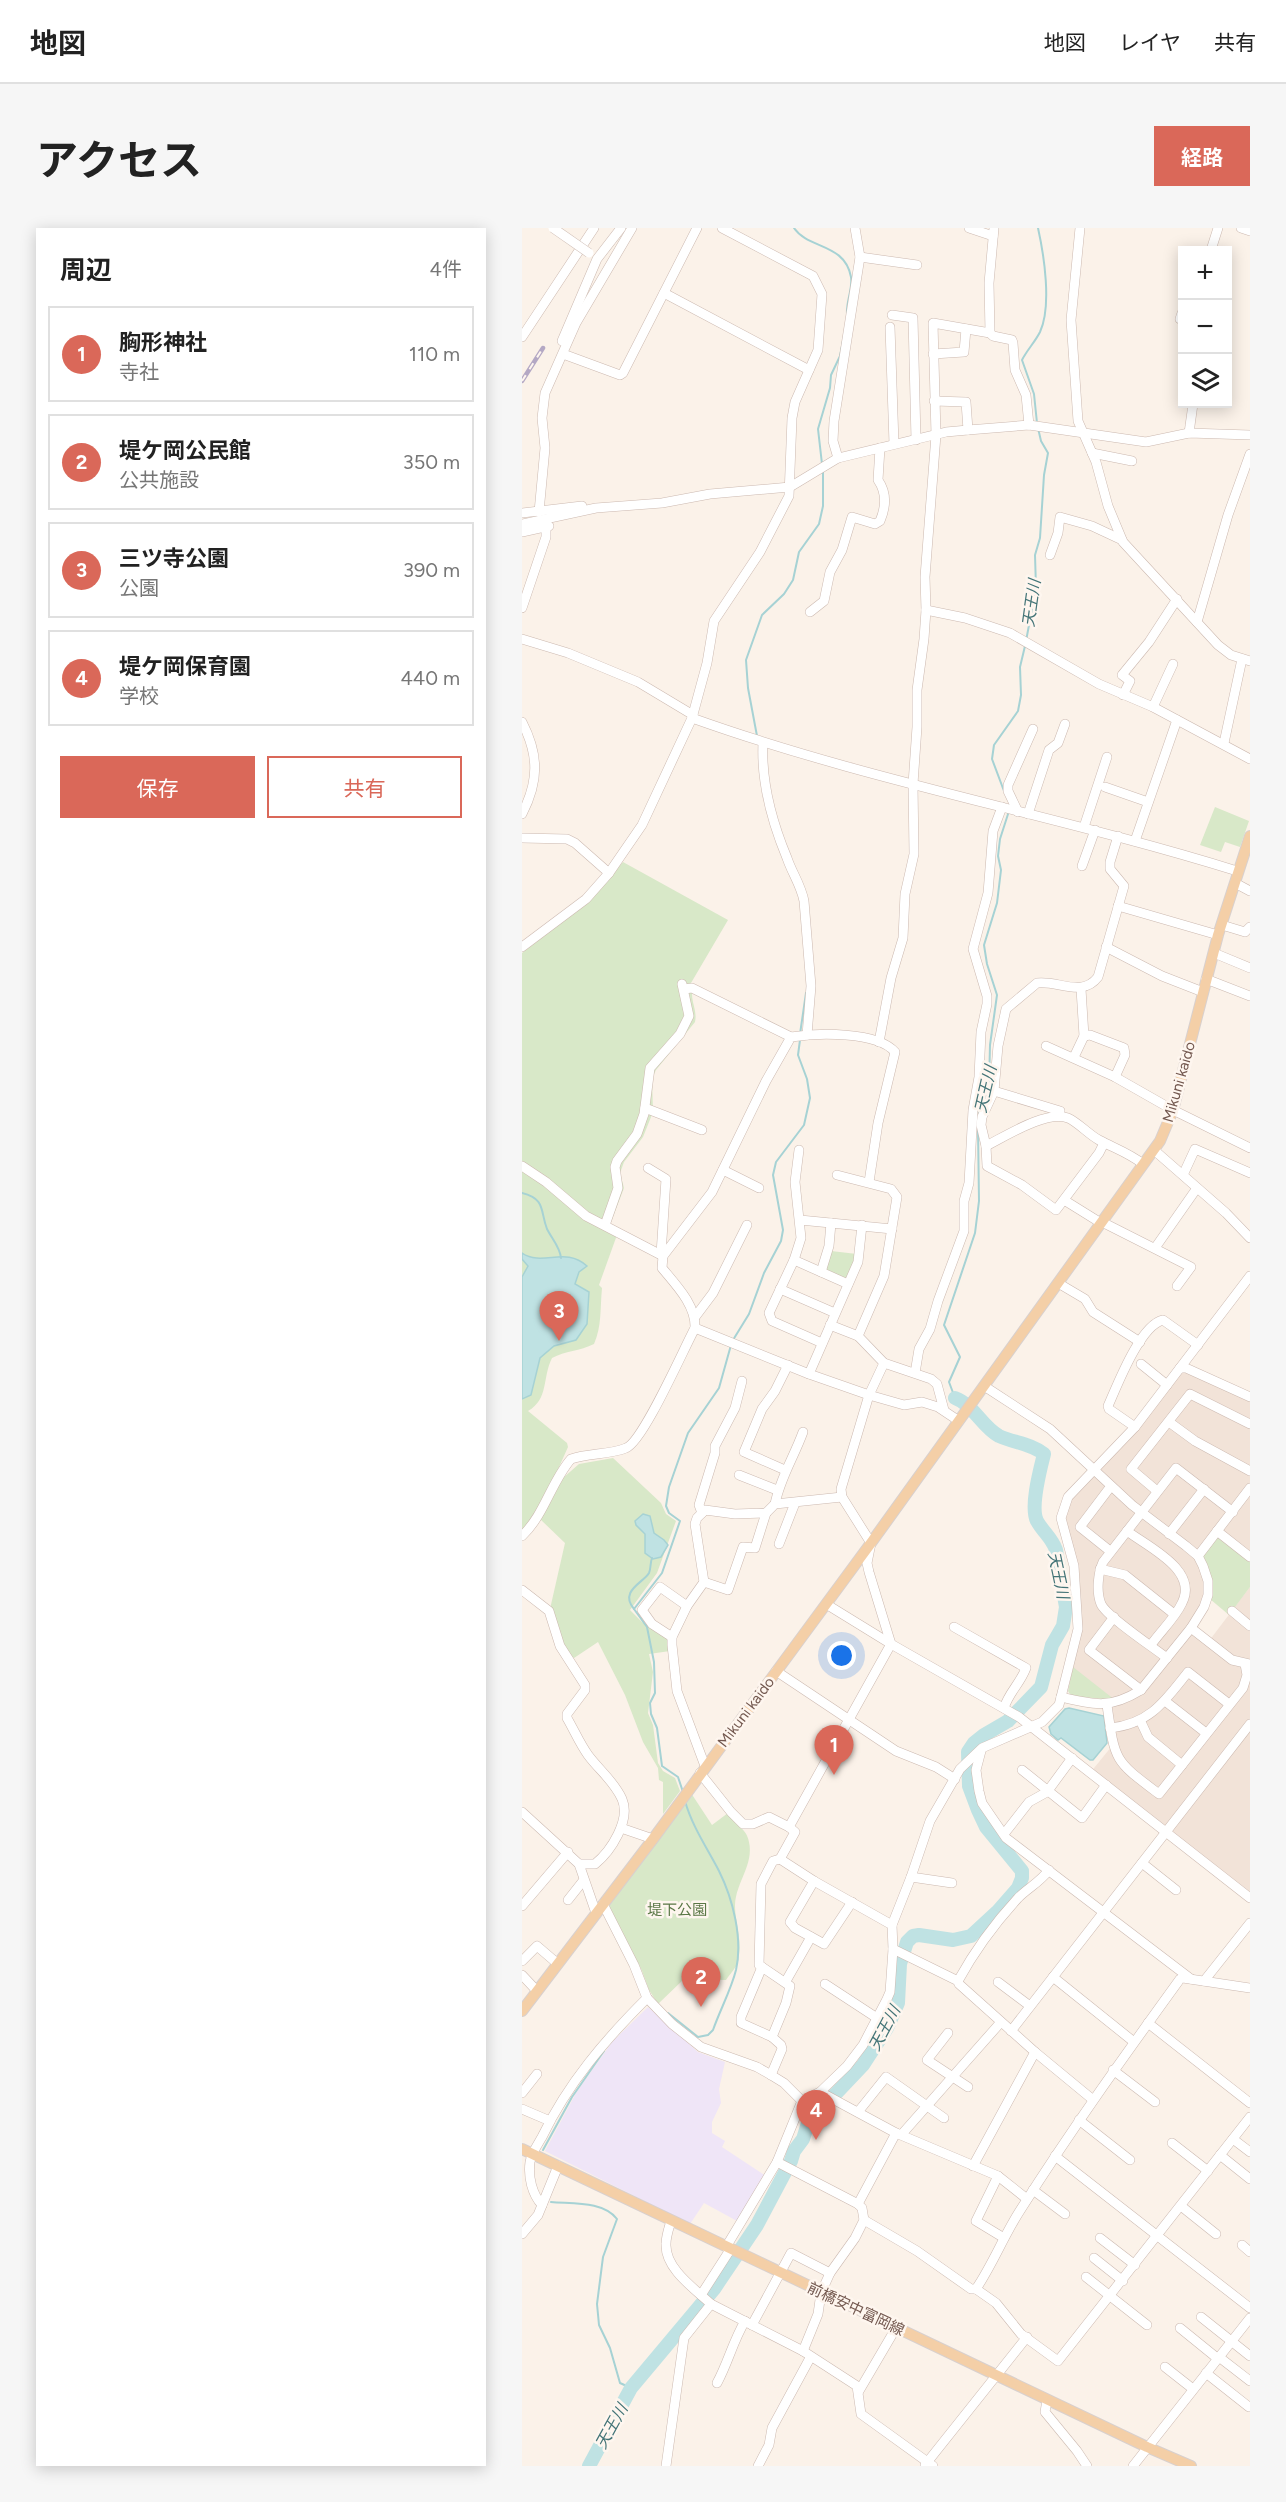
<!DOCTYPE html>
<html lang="ja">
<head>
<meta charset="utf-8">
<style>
	body { margin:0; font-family:Figtree,"Noto Sans JP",sans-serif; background:#f6f6f6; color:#222 }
	.controls { position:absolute; right:18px; top:18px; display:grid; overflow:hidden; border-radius:0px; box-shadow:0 3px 15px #0003 }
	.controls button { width:54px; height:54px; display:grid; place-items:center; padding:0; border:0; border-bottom:2px solid #e0e0e0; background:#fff; color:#222; font:30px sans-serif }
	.you { position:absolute; left:320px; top:1428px; width:21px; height:21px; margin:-15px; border:4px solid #fff; border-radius:50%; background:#1a73e8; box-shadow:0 0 0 9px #1a73e833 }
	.badge { display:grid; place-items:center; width:39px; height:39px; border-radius:50%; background:#da6859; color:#fff; font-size:20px; font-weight:700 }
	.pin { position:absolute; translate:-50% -50px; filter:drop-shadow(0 2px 3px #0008) }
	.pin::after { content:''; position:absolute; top:32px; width:21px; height:18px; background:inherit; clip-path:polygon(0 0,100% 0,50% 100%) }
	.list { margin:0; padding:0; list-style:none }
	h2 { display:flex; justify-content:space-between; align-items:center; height:78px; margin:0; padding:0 24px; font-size:26px }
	h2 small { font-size:20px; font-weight:400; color:#767676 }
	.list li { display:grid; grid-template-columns:39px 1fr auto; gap:18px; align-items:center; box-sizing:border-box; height:96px; margin:0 12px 12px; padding:0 12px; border:2px solid #e0e0e0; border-radius:0px }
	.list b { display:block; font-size:22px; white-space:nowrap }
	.list p { margin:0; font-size:20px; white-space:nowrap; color:#767676 }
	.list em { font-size:20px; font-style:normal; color:#767676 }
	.actions { display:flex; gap:12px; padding:18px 24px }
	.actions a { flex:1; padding:14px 0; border:2px solid #da6859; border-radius:0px; text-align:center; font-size:21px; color:#da6859 }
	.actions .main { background:#da6859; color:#fff }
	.icon { flex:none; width:33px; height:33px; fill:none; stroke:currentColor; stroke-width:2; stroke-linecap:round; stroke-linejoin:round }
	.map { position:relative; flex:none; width:728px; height:2238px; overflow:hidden; border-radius:0px }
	header { display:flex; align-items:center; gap:36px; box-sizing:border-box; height:84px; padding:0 30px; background:#fff; border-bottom:2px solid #e0e0e0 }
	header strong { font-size:28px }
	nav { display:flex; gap:33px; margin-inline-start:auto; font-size:21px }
	.intro { display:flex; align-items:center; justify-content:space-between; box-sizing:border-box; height:144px; padding:0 36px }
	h1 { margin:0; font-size:42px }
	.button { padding:15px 27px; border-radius:0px; background:#da6859; color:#fff; font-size:21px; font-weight:700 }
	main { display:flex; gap:36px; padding:0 36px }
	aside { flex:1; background:#fff; border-radius:0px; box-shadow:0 3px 15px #0003 }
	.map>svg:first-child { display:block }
	.residential { fill:#f2e3d8 }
	.education { fill:#efe5f7 }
	.green { fill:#d8e8c8 }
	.water { fill:#bfe2e3; stroke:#a6d2d4; stroke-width:1.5 }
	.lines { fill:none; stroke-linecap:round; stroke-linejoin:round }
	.stream { stroke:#a6d2d4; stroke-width:2 }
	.river { stroke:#bfe2e3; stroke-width:14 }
	.minor-casing { stroke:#ccb9b0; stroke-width:10 }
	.major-casing { stroke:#d8d0ce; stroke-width:12 }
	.minor { stroke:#fff; stroke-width:9 }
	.major { stroke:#f4cfa7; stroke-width:10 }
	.rail-casing { stroke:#b4a8c4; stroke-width:4.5 }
	.rail { stroke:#fef6ef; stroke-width:2; stroke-dasharray:7; stroke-linecap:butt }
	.minor-bridge-casing { stroke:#ccb9b0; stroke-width:10; stroke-linecap:butt }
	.minor-bridge { stroke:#fff; stroke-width:9 }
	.labels { text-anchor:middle; stroke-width:5; stroke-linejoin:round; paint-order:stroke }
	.street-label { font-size:15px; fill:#73584f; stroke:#fef6ef }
	.park-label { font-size:15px; fill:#5b7847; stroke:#fef6ef }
	.water-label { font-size:16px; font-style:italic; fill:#437477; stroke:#fef6ef }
</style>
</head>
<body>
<header>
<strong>地図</strong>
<nav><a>地図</a><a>レイヤ</a><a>共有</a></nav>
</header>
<div class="intro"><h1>アクセス</h1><a class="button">経路</a></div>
<main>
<aside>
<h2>周辺<small>4件</small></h2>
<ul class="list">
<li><span class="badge">1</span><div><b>胸形神社</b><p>寺社</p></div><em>110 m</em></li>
<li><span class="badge">2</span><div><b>堤ケ岡公民館</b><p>公共施設</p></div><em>350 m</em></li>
<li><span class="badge">3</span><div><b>三ツ寺公園</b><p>公園</p></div><em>390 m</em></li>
<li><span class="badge">4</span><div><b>堤ケ岡保育園</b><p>学校</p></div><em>440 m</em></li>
</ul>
<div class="actions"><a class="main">保存</a><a>共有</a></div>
</aside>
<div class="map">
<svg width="728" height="2238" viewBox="0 0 728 2238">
	<rect width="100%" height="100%" fill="#fbf2e9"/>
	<path class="residential" d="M658 1140 728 1169V1329L695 1304 686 1367 669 1400 687 1413 728 1359V1670L568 1545 590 1518 585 1477 547 1436 556 1400 552 1338 539 1295 546 1269Z"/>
	<path class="education" d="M126 1779 176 1824 203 1834 197 1861 199 1875 190 1894V1905L203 1913 200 1919 244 1948 215 1993 182 1975 168 1996 23 1923 54 1865 90 1814Z"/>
	<g class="green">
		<path d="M693 579 727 593 718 619 703 614 699 624 678 617Z"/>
		<path d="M101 634 206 692 169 755 172 758C166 770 176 781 173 794L134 842 130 850 131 884 121 909 102 934 98 945 102 960 86 1002 95 1007 77 1057 80 1060C78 1080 80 1098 72 1116 58 1123 43 1123 30 1130 20 1150 27 1171 6 1183L45 1215 46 1219 33 1248 41 1250 57 1236 91 1230 139 1275 144 1286 154 1293 135 1345 108 1382 120 1394 149 1410 148 1423 127 1426 131 1444 126 1485 131 1497 136 1535 141 1543 153 1550 158 1563 141 1586V1554L137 1552 136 1540 121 1514 103 1467 76 1414 52 1430 44 1423 28 1381 43 1315 18 1291 36 1260 29 1256 12 1291 0 1304V725L68 672Z"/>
		<path d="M309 1023 335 1026 326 1050 323 1051 304 1043 303 1040Z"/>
		<path d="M693 1310H700L728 1332V1359L707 1387 688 1371 679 1329Z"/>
		<path d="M551 1439 593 1472 549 1468 546 1463Z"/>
		<path d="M169 1565 190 1597 206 1585C211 1596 225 1600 227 1614 232 1637 214 1654 213 1677 213 1696 221 1713 216 1733 215 1739 208 1746 204 1752L162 1751 136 1776 127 1762 120 1743 87 1678Z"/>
	</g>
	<g class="water">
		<path d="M0 1025C21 1039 43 1018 65 1038L57 1044 53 1056 67 1064 65 1096 54 1112 32 1118 18 1130 9 1167 0 1171V1049L6 1038 0 1031Z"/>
		<path d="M121 1286 128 1288 132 1305 142 1312 146 1317 139 1329 131 1331 123 1325V1306L114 1297 113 1293Z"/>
		<path d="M547 1480 582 1488 585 1515 571 1532H568L539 1510 536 1512 529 1506 527 1499 543 1481Z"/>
	</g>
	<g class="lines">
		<g class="stream">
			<path d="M272 0C286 21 323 15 329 49 331 60 324 74 325 86"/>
			<path d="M515 195 512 166 500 132C505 122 513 114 518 104 530 78 522 27 516 0"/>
			<path d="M300 236 296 201 308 160 309 147 318 128 322 108"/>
			<path d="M504 413 514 360 513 327 518 310 522 247 526 225 519 213 516 200"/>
			<path d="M235 508 226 460 224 432 240 387 262 366 271 352 277 324 297 296 301 278V241"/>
			<path d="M482 563 470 531 472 517 496 483 499 467 498 439 503 418"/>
			<path d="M278 806 284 765"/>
			<path d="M456 889 467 857 468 817 475 767 465 736 462 717 475 675 479 642 476 628 478 611 487 583"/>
			<path d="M0 965C24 971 18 983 25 1001 30 1011 38 1019 39 1030"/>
			<path d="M211 1112 227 1086 242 1045 259 1013 261 1002 251 947 254 934 282 897 288 870 285 851 276 827 278 812"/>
			<path d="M433 1170 427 1154 438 1129 422 1097 453 1005 457 973 456 900"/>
			<path d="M112 1381C97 1363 121 1355 127 1345 129 1341 128 1335 130 1330"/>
			<path d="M161 1564 156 1549 140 1538 135 1500 129 1486 128 1475 133 1465 132 1434 125 1399 112 1381 140 1345 158 1293 147 1285 144 1278 147 1259 166 1205 197 1160 209 1117"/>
			<path d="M146 1785 176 1809 186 1807 191 1802C198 1782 209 1762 214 1742 221 1711 211 1671 197 1643 185 1620 170 1598 163 1573"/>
			<path d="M21 1922 50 1869 82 1823"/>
			<path d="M29 1974C51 1976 81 1973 95 1991L81 2029 75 2076 77 2097 88 2120 98 2155 109 2160"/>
		</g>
		<path class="river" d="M67 2238 109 2160 192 2061 235 1997 269 1933 272 1923 281 1911 286 1895 341 1837 365 1800 376 1775 378 1736 385 1714 391 1708 397 1707 431 1712 449 1708 475 1684 496 1660 500 1650V1643L464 1599 456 1582 447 1558 446 1524 452 1515 462 1507 486 1493 519 1459 530 1417 541 1398 544 1379 534 1322C530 1310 521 1304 515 1293 508 1279 518 1242 522 1226 508 1215 492 1215 477 1208 460 1199 452 1177 433 1170"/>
		<g class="minor-casing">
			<g id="minor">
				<path d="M447 0 471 8"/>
				<path d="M472 0 467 55 468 105 471 108 490 112 491 115 493 142 504 167 507 197"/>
				<path d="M558 0 549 92 556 193 574 234 586 278 601 314 696 417 709 427 728 433"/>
				<path d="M719 0 728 3"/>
				<path d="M689 22 696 0"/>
				<path d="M338 29 395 37"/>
				<path d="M142 65 287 142"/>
				<path d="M660 85 658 91 660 92"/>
				<path d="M370 87 391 90 394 212"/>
				<path d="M368 99 372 216"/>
				<path d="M0 109 72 0"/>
				<path d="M40 113 75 31 99 0"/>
				<path d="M41 126 98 147 101 145 175 0"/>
				<path d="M411 126 442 124 444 101"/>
				<path d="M412 173 444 174 446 202"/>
				<path d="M667 205 671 176"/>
				<path d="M570 225 610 233"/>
				<path d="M316 230 311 213 312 193 338 29 333 0"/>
				<path d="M17 284 23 220 20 190 23 165 54 95 110 0"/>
				<path d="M0 285 60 278"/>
				<path d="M0 296 74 280 140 275 188 266 268 259 316 230 424 204 446 202 507 197 624 214 667 205 728 207"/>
				<path d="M0 304 27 298"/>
				<path d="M528 327 536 305 538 289 570 298 600 312"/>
				<path d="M0 380 24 309V299"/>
				<path d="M404 382 443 390 488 405 577 456 631 479 728 531"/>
				<path d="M288 384 302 373 308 344 320 322 330 289 353 296 358 293C364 279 365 265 356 252L358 220"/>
				<path d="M675 394 706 287 728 226"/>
				<path d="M0 411 46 425 116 454 171 487"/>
				<path d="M601 467 608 453 600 447 627 414 655 371"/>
				<path d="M631 479 651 436"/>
				<path d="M170 490C349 554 535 587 715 643"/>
				<path d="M0 494C17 527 17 553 0 586"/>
				<path d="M241 515C239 555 250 594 265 630 270 645 279 657 282 673L289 758 285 807"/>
				<path d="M702 515 720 431"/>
				<path d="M583 559 626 574"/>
				<path d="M496 584 486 563V557L511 501"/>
				<path d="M506 586 527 522 536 515 543 496"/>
				<path d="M562 599 585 529"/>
				<path d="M0 610 45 611 53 615 87 645"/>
				<path d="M613 613 655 492"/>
				<path d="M560 638 573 602"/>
				<path d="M713 655 728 663"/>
				<path d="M596 678 696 707"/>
				<path d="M700 697 723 704 728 699"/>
				<path d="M0 719 64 671 87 645 120 597 170 490 185 435 192 393 238 324 267 268 270 190 273 174 296 122 300 66 291 48 200 0"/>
				<path d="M584 719 640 748 681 764"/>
				<path d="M692 725 728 740"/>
				<path d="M684 751 728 768"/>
				<path d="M162 761 170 760 269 809"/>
				<path d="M562 808 568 807 602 820 603 827 593 849"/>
				<path d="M357 814 369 750 381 710 383 666 392 626 391 556 395 499V462L402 411 404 382 403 349 414 207 411 95 468 105"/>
				<path d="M524 818 593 849 651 882 728 920"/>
				<path d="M552 829 562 808 559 761"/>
				<path d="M472 863 538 883 537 888"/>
				<path d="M123 880 180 902"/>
				<path d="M582 915 577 925 534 982 500 957 465 938 464 918 459 897 460 889 472 863 476 818 484 781 515 755C536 752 560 770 576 749L602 658 588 641V634L596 608"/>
				<path d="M464 918C484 908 524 882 546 890 557 895 566 906 577 912 592 920 607 925 621 936"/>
				<path d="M277 922 273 954 279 1010 272 1032 247 1085 250 1093 300 1115"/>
				<path d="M632 922 704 985 728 1010"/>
				<path d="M0 938 24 954 64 988 141 1028"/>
				<path d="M126 940 144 951 139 1026"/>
				<path d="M201 942 237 960"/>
				<path d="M315 947 369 961 375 969 362 1048 336 1108"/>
				<path d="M661 947 673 921 728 945"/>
				<path d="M542 972 579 995"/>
				<path d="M278 992 370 1001"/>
				<path d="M580 994 669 1039 655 1058"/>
				<path d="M83 997 96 960 93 939 95 933 115 906 122 886 128 840 158 806 167 788 160 756"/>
				<path d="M633 1020 675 960"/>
				<path d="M272 1032 326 1056"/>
				<path d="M299 1044 307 1018 309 995"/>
				<path d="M536 1055 563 1071 571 1084 618 1114"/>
				<path d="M258 1061 313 1085"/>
				<path d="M173 1089 191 1065 225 997"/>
				<path d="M308 1097 336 1108 362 1135 409 1151 415 1156 422 1182"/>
				<path d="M173 1100 287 1146 347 1167 382 1177 400 1174 416 1179 437 1193"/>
				<path d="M619 1136 645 1157"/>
				<path d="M658 1140H664L728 1169"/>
				<path d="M393 1145 397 1121 408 1101 416 1073 442 1003V973L447 955 451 882 457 849 459 804 465 776V768L451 721 466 665 471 603 480 579"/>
				<path d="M287 1146 336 1034 340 997"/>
				<path d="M462 1158 528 1201 610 1277 664 1318 676 1328 681 1338 686 1353V1367L682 1379 669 1400 619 1462C588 1481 573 1477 539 1469"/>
				<path d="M647 1194 673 1213 728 1243"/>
				<path d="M613 1199 587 1181 586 1178C595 1158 618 1097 641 1092L676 1117"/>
				<path d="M263 1242 222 1224 240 1181 253 1163 266 1137"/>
				<path d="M217 1247 255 1262"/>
				<path d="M635 1263 609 1241 668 1166 728 1196"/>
				<path d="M253 1276C258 1250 272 1229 281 1204"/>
				<path d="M180 1285 177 1277 193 1225V1218L213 1180 220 1153"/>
				<path d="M605 1303C626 1319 677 1342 660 1375 653 1390 638 1404 629 1417"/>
				<path d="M695 1303 728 1329"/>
				<path d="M647 1306 682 1261"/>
				<path d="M0 1308C23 1286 29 1254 49 1231 67 1225 87 1227 104 1220 121 1214 162 1120 173 1100 174 1077 154 1057 140 1040L141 1028 190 964 244 853 269 809C295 805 355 803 373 824L356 895 347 954"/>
				<path d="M257 1316 273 1275"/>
				<path d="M588 1323 558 1299 589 1258"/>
				<path d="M676 1328 728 1260"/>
				<path d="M578 1341 603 1347 652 1386"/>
				<path d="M182 1354 206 1362 221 1319 233 1320 244 1285"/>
				<path d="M0 1362 27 1383 38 1418 63 1457V1462L45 1486V1490C52 1502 58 1516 66 1527 77 1542 92 1553 100 1571 109 1592 89 1623 73 1636H57"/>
				<path d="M304 1376 369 1416 497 1489 728 1670"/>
				<path d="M710 1383 728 1398"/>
				<path d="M592 1389 567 1422 619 1462"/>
				<path d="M432 1399 504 1440C498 1456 487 1464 482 1480"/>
				<path d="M669 1400 710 1432 728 1436"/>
				<path d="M150 1409 130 1396 120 1382 138 1359 165 1378"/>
				<path d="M645 1430C632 1420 584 1388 579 1376 574 1364 576 1345 581 1334L654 1240 711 1284"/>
				<path d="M254 1443 374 1523 414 1539 433 1551"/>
				<path d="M643 1473 684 1505"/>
				<path d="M585 1477C593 1534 592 1532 637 1566L721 1460 725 1447 723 1436"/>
				<path d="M619 1494 626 1509 660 1537"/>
				<path d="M588 1500C628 1496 643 1473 666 1444L707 1476"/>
				<path d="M459 1523 454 1542 457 1563 460 1575 484 1610 669 1751"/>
				<path d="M183 1538 155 1463 150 1417V1409L165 1378 182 1354 173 1296 175 1290 183 1282 213 1286 244 1285 253 1276 320 1269"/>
				<path d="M500 1542 560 1590 584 1557"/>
				<path d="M178 1545 209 1584 221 1596H231L247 1589 267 1599"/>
				<path d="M0 1584 57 1636 74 1685"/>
				<path d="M99 1600 131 1611"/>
				<path d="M482 1606 507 1574 525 1564 550 1530"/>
				<path d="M620 1635 654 1662"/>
				<path d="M389 1649 430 1655"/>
				<path d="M292 1653 268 1694 273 1700 302 1716 330 1674"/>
				<path d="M46 1672 61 1653"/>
				<path d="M81 1676 112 1737 125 1770 150 1796 179 1819 235 1839 249 1847 262 1855 280 1873"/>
				<path d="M0 1678 46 1624"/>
				<path d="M370 1697 389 1649 408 1593 438 1541 460 1520 520 1494 537 1477 556 1401 552 1338 539 1290 546 1269 613 1199 728 1048"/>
				<path d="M371 1721 436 1753"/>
				<path d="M0 1733 15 1718 36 1736"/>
				<path d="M240 1739 219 1789V1795L250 1809"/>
				<path d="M0 1747 15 1763"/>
				<path d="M531 1749 612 1814"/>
				<path d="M264 1753 289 1709"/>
				<path d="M682 1753 728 1695"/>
				<path d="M476 1754 508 1778"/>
				<path d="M303 1756 355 1790"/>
				<path d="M728 1760 661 1750 658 1751C603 1827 549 1902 499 1981 482 2007 471 2036 454 2061L474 2075 499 2106 536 2133 728 1889"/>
				<path d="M626 1795 728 1875"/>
				<path d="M489 1803 728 1496"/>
				<path d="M426 1805 405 1832 446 1859"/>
				<path d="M513 1824 570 1871"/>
				<path d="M591 1842 633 1874"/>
				<path d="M249 1847 260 1821 259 1817 250 1809 264 1775 268 1758 237 1737 239 1656 251 1633 258 1631"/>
				<path d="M298 1864 374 1905 476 1948 505 1971"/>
				<path d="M0 1865 15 1846"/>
				<path d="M0 1881 28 1893"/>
				<path d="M336 1884 364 1849 422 1890"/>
				<path d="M557 1892 608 1932"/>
				<path d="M380 1906 479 1794"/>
				<path d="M711 1911 728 1924"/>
				<path d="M650 1915 686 1943"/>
				<path d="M698 1927 728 1951"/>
				<path d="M533 1928 728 2080"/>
				<path d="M255 1934 336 1976"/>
				<path d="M451 1938 513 1824 437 1756 436 1753C453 1722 472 1696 496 1670 506 1660 518 1654 527 1642"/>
				<path d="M476 1948 454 1993 482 2010"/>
				<path d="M511 1962 543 1986"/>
				<path d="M20 1977C10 1966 6 1949 8 1934 9 1926 16 1916 20 1909 46 1855 83 1812 125 1770"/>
				<path d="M659 1978 694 2006"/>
				<path d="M342 1992 395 2023 449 2061H454"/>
				<path d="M149 1993C147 2000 144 2008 144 2016 143 2041 173 2061 189 2076L281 2123 335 2158 339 2186 411 2238"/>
				<path d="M0 2006 16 1987 36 1938"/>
				<path d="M578 2010 613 2037"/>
				<path d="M720 2017 728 2024"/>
				<path d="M204 2019 255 1934 280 1873 298 1864 325 1838 341 1817 365 1771 368 1764 371 1721 370 1697 292 1653 258 1631 273 1604 267 1599 369 1416 347 1344 345 1335 349 1315 320 1269 319 1261 347 1167 362 1135"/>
				<path d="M572 2030 601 2053"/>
				<path d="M564 2049 625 2097"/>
				<path d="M179 2067 208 2022"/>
				<path d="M679 2089 728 2128"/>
				<path d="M230 2097 269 2025 308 2045"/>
				<path d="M658 2100 695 2130"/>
				<path d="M281 2123 296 2086 299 2065 308 2045 333 2010 342 1992 340 1980 336 1976 374 1905"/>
				<path d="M697 2129 728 2153"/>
				<path d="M643 2139 671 2161"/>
				<path d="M684 2145 727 2179"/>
				<path d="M195 2155C206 2135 211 2113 223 2093"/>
				<path d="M337 2163 374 2100"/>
				<path d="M525 2172 523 2184 555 2223 565 2238"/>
				<path d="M403 2237 505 2109"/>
				<path d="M144 2238 162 2110 189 2076"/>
				<path d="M236 2238 247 2217 250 2200 288 2130"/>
				<path d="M611 2238 728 2090"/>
			</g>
		</g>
		<g class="major-casing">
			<g id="major">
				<path d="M0 1783 131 1611 349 1315 638 913 651 882 696 707 728 608"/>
				<path d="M0 1921 625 2219 669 2238"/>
			</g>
		</g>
		<use href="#minor" class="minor"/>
		<use href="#major" class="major"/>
		<g class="rail-casing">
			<path id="rail" d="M0 153 21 120"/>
		</g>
		<use href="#rail" class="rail"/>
		<g class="minor-bridge-casing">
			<path id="minor-bridge" d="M31 0 67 25"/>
		</g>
		<use href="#minor-bridge" class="minor-bridge"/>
	</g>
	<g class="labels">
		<g class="street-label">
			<text transform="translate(657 854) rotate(-74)" y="5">Mikuni kaido</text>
			<text transform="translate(224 1484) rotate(-53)" y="5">Mikuni kaido</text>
			<text transform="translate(334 2081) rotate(25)" y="5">前橋安中富岡線</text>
		</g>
		<g class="park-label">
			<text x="155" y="1687">堤下公園</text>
		</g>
		<g class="water-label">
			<text transform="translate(509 375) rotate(-82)" y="6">天王川</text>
			<text transform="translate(463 861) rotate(-77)" y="6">天王川</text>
			<text transform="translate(537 1347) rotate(78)" y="6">天王川</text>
			<text transform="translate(362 1800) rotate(-62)" y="6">天王川</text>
			<text transform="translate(89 2198) rotate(-61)" y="6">天王川</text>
		</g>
	</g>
</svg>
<div class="controls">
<button>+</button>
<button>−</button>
<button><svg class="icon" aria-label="layers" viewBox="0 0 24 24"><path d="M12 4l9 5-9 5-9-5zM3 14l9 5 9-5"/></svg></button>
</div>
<div class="you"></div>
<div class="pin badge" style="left:312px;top:1547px">1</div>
<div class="pin badge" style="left:179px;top:1779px">2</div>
<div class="pin badge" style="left:37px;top:1113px">3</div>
<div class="pin badge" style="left:294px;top:1912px">4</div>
</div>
</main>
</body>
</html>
